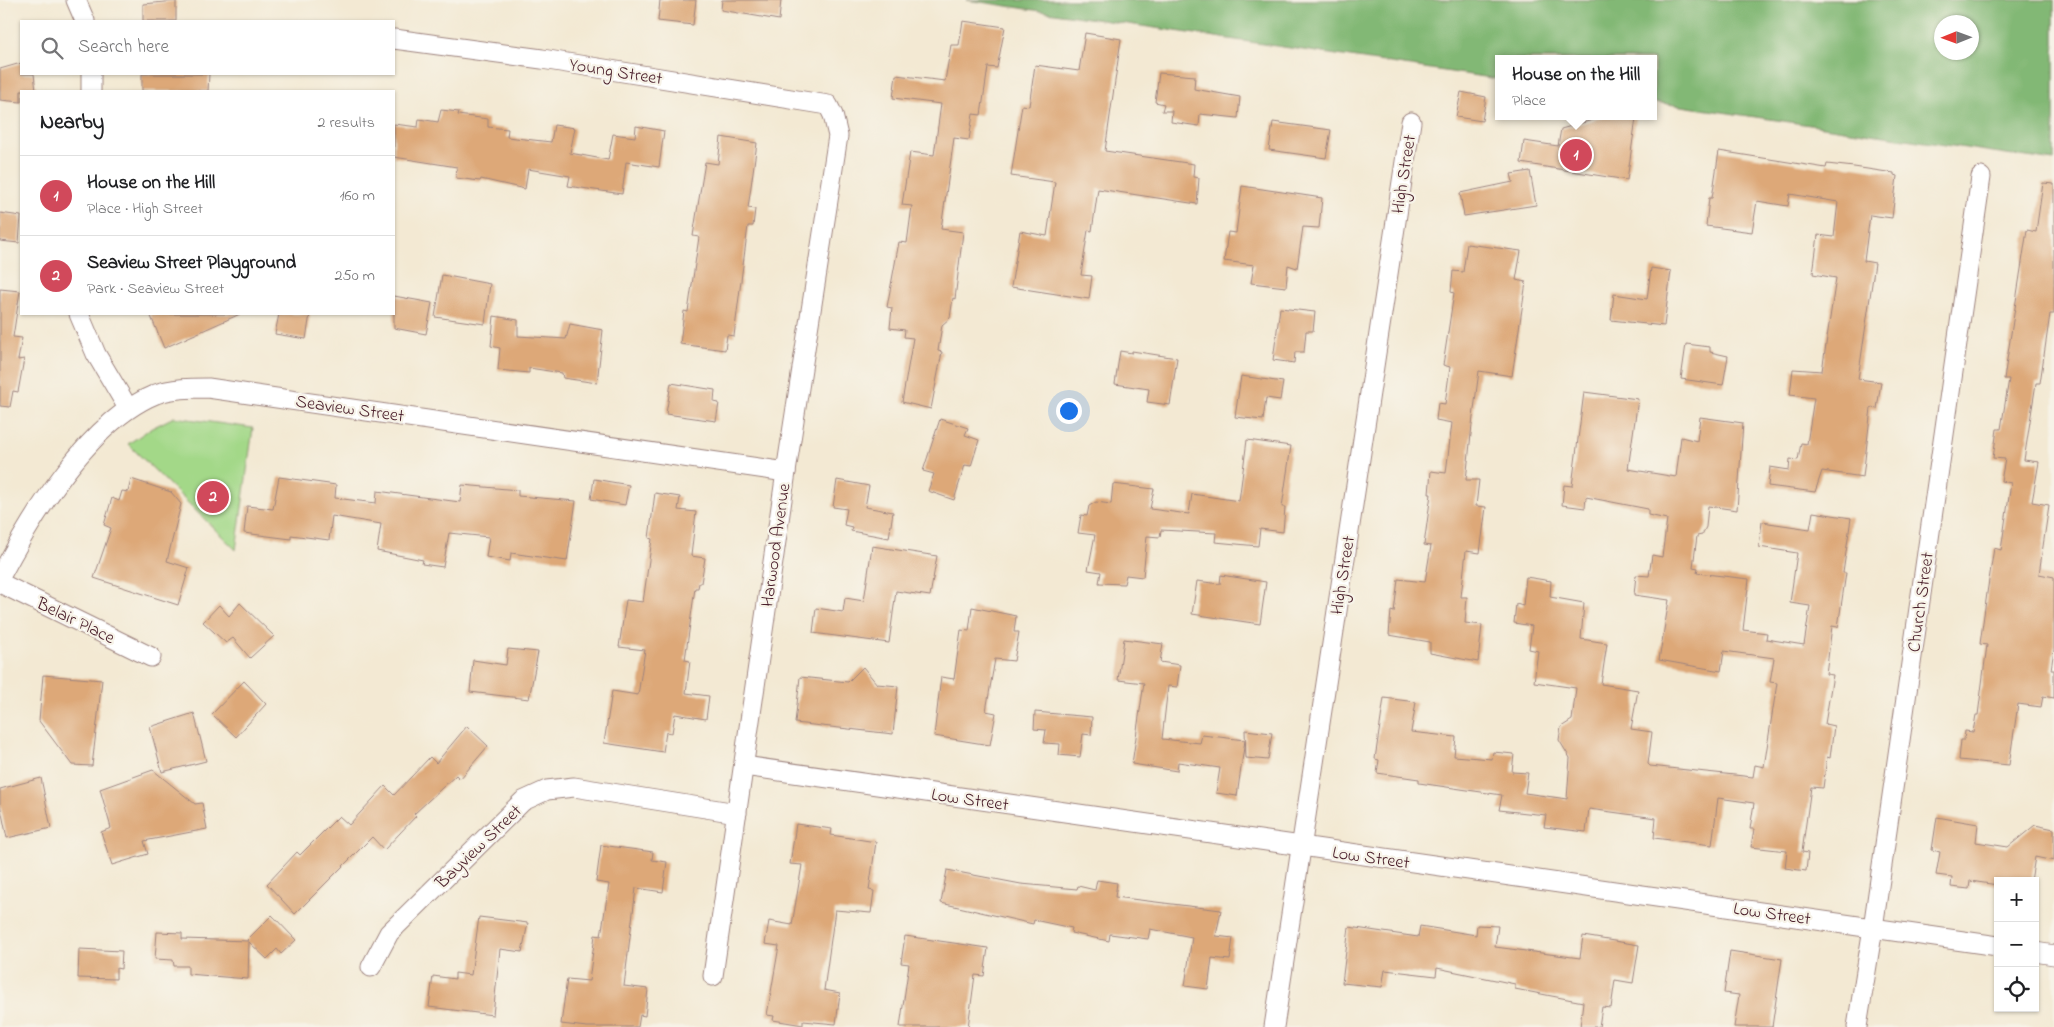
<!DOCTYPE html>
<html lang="en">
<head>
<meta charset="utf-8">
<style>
	body { margin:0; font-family:"Indie Flower",sans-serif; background:#f2f2f2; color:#202124 }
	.controls { position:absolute; right:15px; bottom:15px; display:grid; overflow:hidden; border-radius:0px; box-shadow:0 1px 4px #0004 }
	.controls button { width:45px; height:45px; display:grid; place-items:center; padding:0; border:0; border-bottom:1px solid #e0e0e0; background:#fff; color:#202124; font:25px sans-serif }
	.compass { position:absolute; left:1934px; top:15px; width:45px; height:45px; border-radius:50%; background:#fff; box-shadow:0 1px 4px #0004; rotate:269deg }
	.you { position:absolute; left:1068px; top:410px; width:18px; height:18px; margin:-12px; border:4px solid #fff; border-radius:50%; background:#1a73e8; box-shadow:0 0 0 8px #1a73e833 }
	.badge { display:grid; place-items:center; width:32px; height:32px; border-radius:50%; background:#d1495b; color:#fff; font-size:16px; font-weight:700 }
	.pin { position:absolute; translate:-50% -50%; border:2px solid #fff; box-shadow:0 1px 5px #0006 }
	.popup { position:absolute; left:1495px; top:55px; width:162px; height:65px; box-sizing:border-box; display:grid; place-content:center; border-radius:0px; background:#fff; filter:drop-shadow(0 1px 4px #0005); font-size:16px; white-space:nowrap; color:#757577 }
	.popup b { font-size:19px; color:#202124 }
	.popup::after { content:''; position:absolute; left:50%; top:100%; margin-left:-10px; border:10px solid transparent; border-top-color:#fff }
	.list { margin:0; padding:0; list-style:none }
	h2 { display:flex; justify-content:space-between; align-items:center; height:65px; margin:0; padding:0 20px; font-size:21px }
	h2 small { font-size:16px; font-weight:400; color:#757577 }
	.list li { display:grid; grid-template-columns:32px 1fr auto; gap:15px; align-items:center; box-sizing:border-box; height:80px; padding:0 20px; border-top:1px solid #e0e0e0 }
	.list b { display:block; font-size:19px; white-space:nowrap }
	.list p { margin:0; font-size:16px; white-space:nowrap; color:#757577 }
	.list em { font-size:16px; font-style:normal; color:#757577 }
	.icon { flex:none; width:28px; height:28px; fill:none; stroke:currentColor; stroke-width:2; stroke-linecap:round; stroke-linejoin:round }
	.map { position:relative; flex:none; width:2054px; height:1027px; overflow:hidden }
	.search { position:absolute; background:#fff; box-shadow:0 1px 4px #0004; left:20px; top:20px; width:375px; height:55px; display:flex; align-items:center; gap:12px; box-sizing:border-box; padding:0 18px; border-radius:0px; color:#757577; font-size:19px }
	.panel { position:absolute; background:#fff; box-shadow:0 1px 4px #0004; left:20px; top:90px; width:375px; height:225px; border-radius:0px }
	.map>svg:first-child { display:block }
	.green { fill:#a3d888; stroke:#767c5a }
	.forest { fill:#82b874; stroke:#666c50; fill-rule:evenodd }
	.building { fill:#dda878 }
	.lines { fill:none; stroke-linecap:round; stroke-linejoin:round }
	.minor-casing { stroke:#9e847f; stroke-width:21 }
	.minor { stroke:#fff; stroke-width:19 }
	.labels { text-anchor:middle; stroke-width:4.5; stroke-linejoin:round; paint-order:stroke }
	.street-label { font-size:18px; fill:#4a1f2b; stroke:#f7f3e8 }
</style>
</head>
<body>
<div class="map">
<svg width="2054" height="1027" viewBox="0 0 2054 1027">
	<rect width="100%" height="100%" fill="#f7f3e8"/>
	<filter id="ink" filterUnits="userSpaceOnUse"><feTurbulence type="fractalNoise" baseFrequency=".02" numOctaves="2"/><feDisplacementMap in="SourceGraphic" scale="10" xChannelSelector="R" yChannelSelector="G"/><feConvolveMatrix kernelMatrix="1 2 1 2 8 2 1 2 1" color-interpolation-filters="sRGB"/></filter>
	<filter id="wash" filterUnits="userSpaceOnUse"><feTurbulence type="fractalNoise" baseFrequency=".0096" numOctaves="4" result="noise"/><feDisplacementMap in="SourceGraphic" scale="20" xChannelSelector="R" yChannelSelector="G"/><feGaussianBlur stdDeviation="1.12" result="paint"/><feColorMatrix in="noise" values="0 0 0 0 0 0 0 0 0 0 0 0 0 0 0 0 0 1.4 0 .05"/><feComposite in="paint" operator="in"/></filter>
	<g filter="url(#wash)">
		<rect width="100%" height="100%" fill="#f3e9d3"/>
		<path class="green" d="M174 417 253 428 236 550 128 444 150 429Z"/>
		<path class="forest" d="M967 0H2054V161L1654 102V59H1498V79ZM1942 22H1972V52H1942Z"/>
		<g id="blocks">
			<g class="building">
				<path d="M660 0H696L693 25 658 21Z"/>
				<path d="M722 0H781L779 20 721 10Z"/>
				<path d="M176 1V21H143V4Z"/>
				<path d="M963 21 1005 27 997 68 988 67 981 115 973 114 969 140 954 138 941 229 963 232 955 299 953 298 950 318 942 325 938 351 942 352 931 409 902 402 913 338 904 337 905 330 890 328 892 308 887 307 899 242 907 243 912 206 902 205 910 152 934 155 941 104 893 98 896 75 945 81 951 45H959Z"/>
				<path d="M1085 33 1121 39 1105 151 1194 164 1193 177 1199 178 1197 204 1098 189 1092 231 1088 230 1081 275 1092 276 1089 299 1011 287 1020 231 1047 236 1055 182 1011 176 1022 105 1029 106 1035 65 1079 71Z"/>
				<path d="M21 63V74H34L36 91H21V102L0 100V69Z"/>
				<path d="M1159 73 1195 76 1194 89 1240 97 1238 118 1200 114 1199 126 1171 122 1172 111H1162L1164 104 1155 102Z"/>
				<path d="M142 74H209L208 91H142Z"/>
				<path d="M1461 92 1486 97 1482 121 1456 117Z"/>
				<path d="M441 110 459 112 458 115 488 119V127L508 129 507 137 551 142 554 125 575 128 570 153 608 160 613 134 635 137 636 126 664 131 659 167 626 162 622 194 568 186 570 176 528 169 525 189 481 179 480 181 456 178 457 167 394 157V124L418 127 419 119 438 122Z"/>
				<path d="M1607 116 1636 118 1627 180 1521 163 1524 141 1558 146 1561 129Z"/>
				<path d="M1273 122 1331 130 1326 158 1269 150Z"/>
				<path d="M721 137 757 143 748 208 755 209 753 226H748L734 336 727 335 725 350 680 344 684 311 688 312 699 237 693 236 705 162 718 164Z"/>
				<path d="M1719 151 1826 168 1827 164 1854 167 1894 173V175L1897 176 1892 218 1870 215 1864 261 1875 263 1858 379 1881 382 1877 409 1871 408 1863 477 1822 471 1815 492 1768 486 1770 467 1789 470 1790 459 1798 460 1801 443 1807 444 1814 398 1790 395 1793 369 1822 371 1836 278 1813 274 1818 235 1834 237 1838 202 1790 194 1788 206 1757 201 1752 232 1706 226 1709 198H1712Z"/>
				<path d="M1530 171 1536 205 1464 216 1460 193 1513 182 1511 174Z"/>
				<path d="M2043 183 2054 184V314H2050L2040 383H2036L2024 460 2039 462 2032 502 2049 505 2039 574 2054 577V649L2051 670H2054V698L2043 696 2041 707 2018 704 2009 765 1959 760 1961 740H1964L1965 731 1973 732 1976 715H1978L1987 645 1980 644 1987 593 1994 548 2001 550 2011 483 2001 481 2005 459 1993 458 1997 429H2001L2009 379H2004L2027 230 2036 232Z"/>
				<path d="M1242 186 1322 198 1319 228 1303 227 1297 268 1288 265 1286 287 1251 283 1254 265 1224 261 1228 232 1236 233Z"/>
				<path d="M0 213 21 216 19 243 0 241Z"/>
				<path d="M1467 244 1521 251 1516 280 1526 282 1512 376 1479 371 1472 425 1466 480H1479L1476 506 1486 507 1480 553 1466 551 1461 597H1467L1465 623 1482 625 1478 662 1430 653V642L1389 635 1391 611 1394 612 1398 579 1425 582 1431 546 1424 545 1431 494H1429L1431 471 1446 473 1452 423 1436 420 1438 403 1445 404 1450 367 1443 365 1454 293 1451 292 1453 271 1463 272Z"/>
				<path d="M1651 268 1671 271 1664 326 1611 320 1614 294 1647 299Z"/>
				<path d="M442 275 490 284 485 324 435 317Z"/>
				<path d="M0 289 20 291 13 337 22 338 18 360 24 359 18 392 13 391 10 407 0 406Z"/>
				<path d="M394 296 432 303 426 334 394 328Z"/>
				<path d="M1280 308 1315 312 1313 331H1306L1304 352H1295L1294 363 1273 360Z"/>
				<path d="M150 314H240L164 348Z"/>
				<path d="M279 314H310L306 339 275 334Z"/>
				<path d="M494 316 518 320V336L566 339 570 324 603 330 597 383 563 378 562 373 529 368V373L498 370 500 348 491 346Z"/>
				<path d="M1686 344 1710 347V352L1728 356 1723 385 1681 379Z"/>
				<path d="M1120 351 1132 353V351L1177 358 1170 405 1147 402 1149 389 1115 384Z"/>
				<path d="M1241 376 1283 382 1280 400 1266 398 1263 420 1235 417Z"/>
				<path d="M671 383 715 390 714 402 719 403 716 421 666 414Z"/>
				<path d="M1584 392 1638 399 1628 469 1676 477 1681 437 1697 441 1700 417 1743 423 1737 510 1708 506 1706 527 1702 535 1697 536 1693 567 1698 568 1697 573 1749 579 1743 630 1767 633 1766 639 1804 645 1810 606 1790 603 1797 553 1759 547 1762 522 1810 529 1813 512 1851 518 1843 573H1846L1838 627 1832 626 1826 674 1833 675 1825 724 1834 726 1830 758 1827 757 1823 788 1811 787 1802 852 1808 853 1806 871 1785 868 1787 851 1751 847 1754 829H1750L1754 803 1718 798 1712 845 1654 838 1656 818 1589 809 1586 832 1544 827 1546 815 1499 810 1502 795 1419 783V779L1377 773 1379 760 1375 759 1384 698 1416 702 1411 732 1456 737 1454 756 1492 759 1493 752 1514 754 1512 772 1528 773 1525 793 1567 799 1570 758 1559 740 1561 727 1572 720 1576 688 1534 682 1538 651 1529 649 1532 626 1514 623 1516 604 1523 606 1526 577 1551 581 1550 597 1584 603 1581 639 1607 643 1601 684 1638 690 1631 729 1652 732 1648 764 1650 766 1753 777 1755 765 1764 767 1777 683 1770 682 1774 658 1724 651 1721 671 1659 660 1669 600 1634 595 1636 575 1649 576 1652 555 1662 557 1667 519 1648 515V509L1586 497 1585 508 1562 505 1564 485 1572 486Z"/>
				<path d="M940 419 968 428 965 435 979 440 971 466 965 465 954 500 928 491 934 474 923 471Z"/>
				<path d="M1247 440 1291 446 1282 507H1285L1283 532 1260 529 1258 546 1215 542 1216 533 1161 530 1160 537 1147 536 1143 577 1126 575 1124 584 1099 583 1101 572 1088 570 1095 535 1078 533 1081 515 1087 516 1089 506 1096 502 1111 504 1113 484 1154 489 1150 509 1189 514 1192 494 1239 501Z"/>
				<path d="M279 477 336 485 335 498 376 503 377 491 460 502 462 485 518 490V496L576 501 567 561 511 553 510 561 486 557 489 537 449 533 443 567 422 564 423 560 377 551 381 524 332 516 329 540 291 535V539L244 533 247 506 273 509Z"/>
				<path d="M131 479 171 492 181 504 167 561 189 568 178 605 94 578 111 528 104 525 112 498 119 501 122 491 128 492Z"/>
				<path d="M594 479 629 485 625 505 591 499Z"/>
				<path d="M837 480 869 486 865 507 893 512 889 538 851 531 852 527 844 525 847 509 833 507Z"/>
				<path d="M655 493 680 497 678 510 696 512 691 556 705 558 701 583H699L698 588H695L685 660 690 661 686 693 709 696 706 719 675 714 672 733 666 732 663 752 604 743 612 691 638 695 645 650 619 647 626 600 643 602 652 539 649 538Z"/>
				<path d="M872 546 937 556 930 596 896 591 889 643 813 633 816 608 843 612 845 598 864 601Z"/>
				<path d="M1221 575 1266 582 1260 624 1192 614 1197 581 1220 584Z"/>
				<path d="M240 603 274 636 250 658 233 638 226 643 203 622 219 605 229 616Z"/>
				<path d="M972 607 1016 616 1014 632H1019L1014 661 995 659 986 711 996 713 990 745 934 736 941 677 954 679 961 630 969 631Z"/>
				<path d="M1124 639 1163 644 1160 662 1180 665 1177 687 1168 686 1162 739 1200 743 1202 735 1245 740 1237 796 1216 793 1220 768 1178 762 1177 771 1132 764 1144 683 1118 680Z"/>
				<path d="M508 649 538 652 529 699 470 692 473 660 506 665Z"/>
				<path d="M863 667 877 684 898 686 893 734 795 723 800 677 848 682Z"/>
				<path d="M43 675 102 680 92 766 72 765 39 721Z"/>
				<path d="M244 681 266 704 236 737 212 714Z"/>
				<path d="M1035 712 1092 717 1091 735 1083 734 1080 757 1059 755 1060 744 1044 743 1046 730 1034 729Z"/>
				<path d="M194 713 206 761 162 772 150 727Z"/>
				<path d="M467 726 488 746 460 779 456 775 414 814 416 816 384 850 372 837 295 914 267 884 297 852 300 855 339 816 349 825 385 786 394 795 430 757 436 763Z"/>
				<path d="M1245 730 1272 733 1268 760 1246 758Z"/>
				<path d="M153 770 195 804 202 803 207 829 144 841 148 854 112 865 101 832 111 828 100 789Z"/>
				<path d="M41 778 51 828 7 838 0 804V789Z"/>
				<path d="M1937 817 1978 824 1976 842 2008 847 2035 825 2054 829V861L2035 857 2031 881H1998V885L1970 881 1969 889 1951 887 1952 877 1936 875 1940 852 1932 850Z"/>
				<path d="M796 824 832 829 831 835 876 842 869 890 874 891 871 913 835 910 824 990 840 993 836 1024 803 1021V1025L773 1020 774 1016 767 1015 779 946 765 944 769 921 792 925 802 865 790 864Z"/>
				<path d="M601 845 653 852 652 860 667 862 663 892 636 888 624 986 648 989 645 1016 640 1015 638 1027H587L561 1024 567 979 589 981 595 935 601 936 609 884 596 882Z"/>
				<path d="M947 870 1021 884 1077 889 1078 886 1095 890 1097 880 1117 883 1115 897 1221 910 1216 936 1233 938 1230 960 1212 958 1208 989 1185 986 1192 937 1150 929 1148 939 1110 934 1109 941 1071 933 1072 928 1034 920 1033 924 941 903Z"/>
				<path d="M272 915 296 940 281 954 277 949 267 959 249 942 248 979 188 974V966H174L173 960 155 959 157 932 182 933V939L249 941 247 940Z"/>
				<path d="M479 917 528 923 522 952 500 949 493 1015 429 1007 433 976 455 979V973L471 975Z"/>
				<path d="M1477 925 1498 926 1495 947 1580 958 1583 936 1639 945 1633 983 1615 980 1611 1008 1602 1007 1599 1027H1580L1583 1002 1515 989V984L1437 968 1436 976 1385 970 1382 987 1342 983 1349 927 1418 937 1420 926 1476 935Z"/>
				<path d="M905 936 988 948 984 976 975 975 968 1027H900L909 964 901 963Z"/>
				<path d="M79 949 122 951 121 969 116 968V979L78 978Z"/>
				<path d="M1730 951 1782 959 1772 1027H1734L1739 995 1724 993Z"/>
			</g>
		</g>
	</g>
	<g filter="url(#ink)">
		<use href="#blocks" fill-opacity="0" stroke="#9e847f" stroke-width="1"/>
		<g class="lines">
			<g class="minor-casing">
				<g id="minor">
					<path d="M76 0 85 21"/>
					<path d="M394 39 542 59 828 105 833 115 838 136 786 472 713 976"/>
					<path d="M91 74V91"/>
					<path d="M79 314 96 354 128 408"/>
					<path d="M0 577C33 515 89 421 156 394 172 388 191 388 208 388L786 472"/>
					<path d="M0 583 151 657"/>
					<path d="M744 766 1998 946"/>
					<path d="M2035 952 2054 955"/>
					<path d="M371 967 389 933 523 801 547 790 574 787 737 813"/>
					<path d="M1274 1027 1411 122"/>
					<path d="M1857 1027 1873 928 1981 177"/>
				</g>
			</g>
			<use href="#minor" class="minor"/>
		</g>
	</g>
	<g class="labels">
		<g class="street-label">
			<text transform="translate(616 71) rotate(9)" y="6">Young Street</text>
			<text transform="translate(1403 174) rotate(-81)" y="6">High Street</text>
			<text transform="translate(350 408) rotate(8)" y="6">Seaview Street</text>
			<text transform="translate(775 545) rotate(-82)" y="6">Harwood Avenue</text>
			<text transform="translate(1342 575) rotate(-81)" y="6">High Street</text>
			<text transform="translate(1920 602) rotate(-82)" y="6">Church Street</text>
			<text transform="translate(76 620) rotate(26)" y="6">Belair Place</text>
			<text transform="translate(970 799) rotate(8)" y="6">Low Street</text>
			<text transform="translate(478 846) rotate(-44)" y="6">Bayview Street</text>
			<text transform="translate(1371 857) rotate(8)" y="6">Low Street</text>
			<text transform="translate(1772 913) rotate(8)" y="6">Low Street</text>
		</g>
	</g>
</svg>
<div class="controls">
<button>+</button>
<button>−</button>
<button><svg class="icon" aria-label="locate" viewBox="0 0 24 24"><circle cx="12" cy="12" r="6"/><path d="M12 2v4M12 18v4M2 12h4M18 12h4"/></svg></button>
</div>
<svg class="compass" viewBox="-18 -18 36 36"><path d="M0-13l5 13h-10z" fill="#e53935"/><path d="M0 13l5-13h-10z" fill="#757577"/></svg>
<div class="you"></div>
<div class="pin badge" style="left:1576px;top:155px">1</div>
<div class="popup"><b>House on the Hill</b>Place</div>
<div class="pin badge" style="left:213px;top:497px">2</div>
<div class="search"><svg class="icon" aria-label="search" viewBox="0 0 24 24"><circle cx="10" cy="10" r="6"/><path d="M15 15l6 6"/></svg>Search here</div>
<section class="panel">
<h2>Nearby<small>2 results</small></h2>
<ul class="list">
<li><span class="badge">1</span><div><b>House on the Hill</b><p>Place · High Street</p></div><em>160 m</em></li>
<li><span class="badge">2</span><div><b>Seaview Street Playground</b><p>Park · Seaview Street</p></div><em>250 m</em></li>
</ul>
</section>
</div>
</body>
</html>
